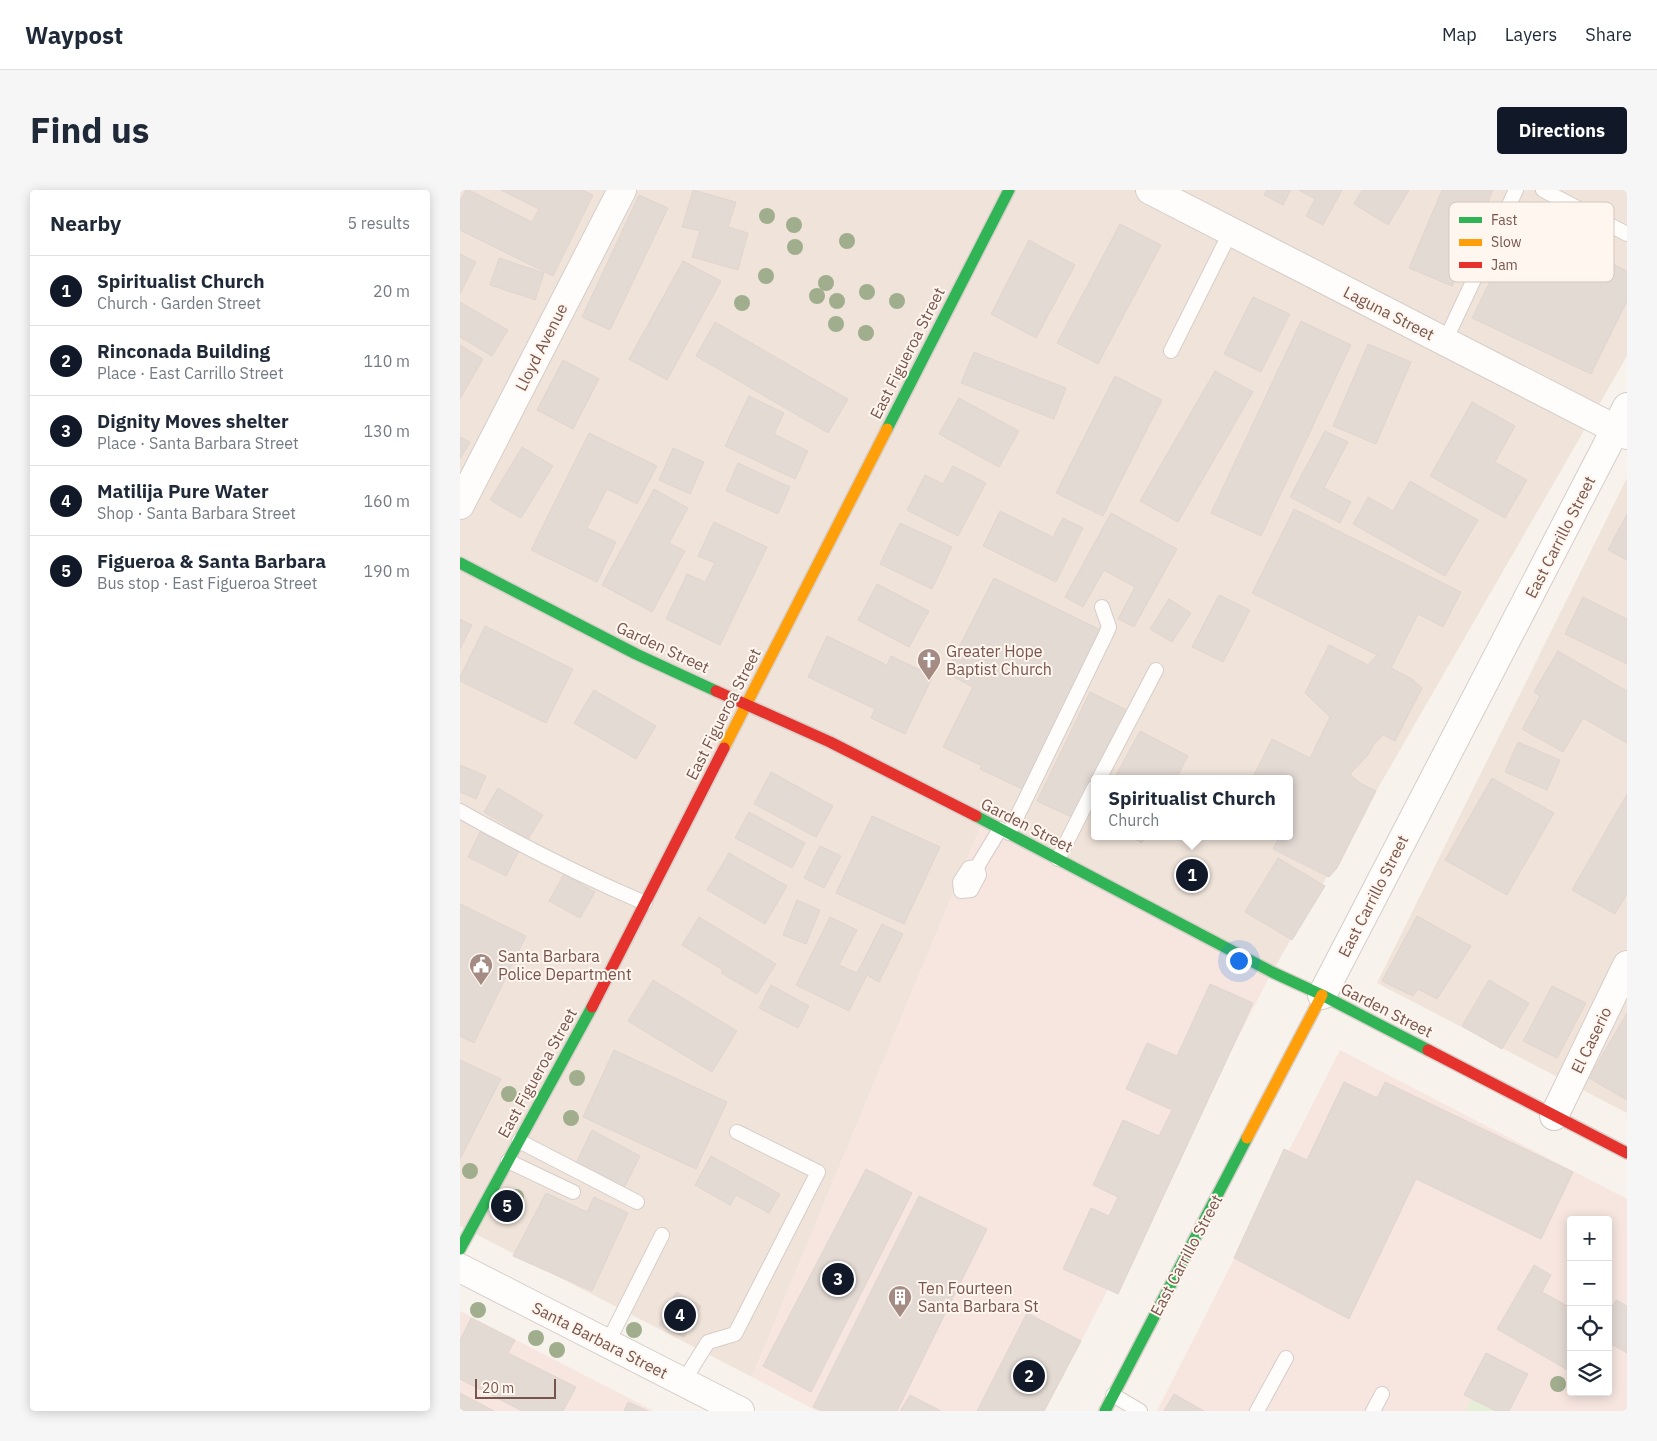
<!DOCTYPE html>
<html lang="en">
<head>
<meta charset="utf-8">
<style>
	body { margin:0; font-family:"IBM Plex Sans",sans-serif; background:#f6f6f7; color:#1f2937 }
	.controls { position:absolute; right:15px; bottom:15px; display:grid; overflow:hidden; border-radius:5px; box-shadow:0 2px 12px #0003 }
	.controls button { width:45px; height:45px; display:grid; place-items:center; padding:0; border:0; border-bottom:1px solid #e0e1e3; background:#fff; color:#1f2937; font:25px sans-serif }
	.scale { position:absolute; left:15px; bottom:12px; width:81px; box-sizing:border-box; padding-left:5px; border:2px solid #77554c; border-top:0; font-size:14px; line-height:18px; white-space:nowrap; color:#77554c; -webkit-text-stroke:4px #fff6ef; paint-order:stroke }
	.you { position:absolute; left:778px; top:770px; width:18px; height:18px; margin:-12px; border:4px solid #fff; border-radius:50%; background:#1a73e8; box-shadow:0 0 0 8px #1a73e833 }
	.badge { display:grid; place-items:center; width:32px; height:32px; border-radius:50%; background:#111827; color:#fff; font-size:16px; font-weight:700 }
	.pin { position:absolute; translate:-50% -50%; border:2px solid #fff; box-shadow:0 1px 5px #0006 }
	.popup { position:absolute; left:631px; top:585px; width:202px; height:65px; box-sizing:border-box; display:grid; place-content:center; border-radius:5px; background:#fff; filter:drop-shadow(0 1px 4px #0005); font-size:16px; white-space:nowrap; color:#747a83 }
	.popup b { font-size:19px; color:#1f2937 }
	.popup::after { content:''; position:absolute; left:50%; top:100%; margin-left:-10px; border:10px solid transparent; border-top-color:#fff }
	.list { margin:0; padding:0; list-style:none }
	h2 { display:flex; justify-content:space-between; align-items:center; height:65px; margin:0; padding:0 20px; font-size:21px }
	h2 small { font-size:16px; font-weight:400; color:#747a83 }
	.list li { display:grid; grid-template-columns:32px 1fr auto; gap:15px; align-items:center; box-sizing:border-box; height:70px; padding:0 20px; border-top:1px solid #e0e1e3 }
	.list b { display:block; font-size:19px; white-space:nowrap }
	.list p { margin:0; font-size:16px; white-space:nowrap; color:#747a83 }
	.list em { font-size:16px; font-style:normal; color:#747a83 }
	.icon { flex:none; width:28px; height:28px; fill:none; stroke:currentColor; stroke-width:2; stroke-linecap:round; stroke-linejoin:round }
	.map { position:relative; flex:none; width:1167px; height:1221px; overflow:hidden; border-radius:5px }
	header { display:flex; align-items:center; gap:30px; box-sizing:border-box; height:70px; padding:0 25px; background:#fff; border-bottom:1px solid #e0e1e3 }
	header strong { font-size:24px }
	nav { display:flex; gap:28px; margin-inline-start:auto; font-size:18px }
	.intro { display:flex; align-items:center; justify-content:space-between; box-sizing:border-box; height:120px; padding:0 30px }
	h1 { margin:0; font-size:35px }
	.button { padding:12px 22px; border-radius:5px; background:#111827; color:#fff; font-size:18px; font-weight:700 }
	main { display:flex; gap:30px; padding:0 30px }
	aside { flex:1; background:#fff; border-radius:5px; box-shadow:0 2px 12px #0003 }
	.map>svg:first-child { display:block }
	.residential { fill:#f0e4da; fill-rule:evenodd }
	.commercial { fill:#f7e6e0; fill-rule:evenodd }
	.green { fill:#e7eed7 }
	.building { fill:#e4dad4; stroke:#e1d4ce }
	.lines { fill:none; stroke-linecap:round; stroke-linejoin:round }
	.lane-casing { stroke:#d6cdc9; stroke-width:16 }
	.street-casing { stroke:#d6cdc9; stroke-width:30 }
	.fast-casing { stroke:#d8cfca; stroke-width:14 }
	.slow-casing { stroke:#d8cfca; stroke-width:14 }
	.jam-casing { stroke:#d8cfca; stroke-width:14 }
	.lane { stroke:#fefdfc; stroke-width:14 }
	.street { stroke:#fefdfc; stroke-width:28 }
	.fast { stroke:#30b455; stroke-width:11 }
	.slow { stroke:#ff9f0a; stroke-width:11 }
	.jam { stroke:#e5322d; stroke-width:11 }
	.tree { fill:#a0ae8e }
	.labels { text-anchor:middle; stroke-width:4; stroke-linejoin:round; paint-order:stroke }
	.street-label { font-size:16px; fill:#77554c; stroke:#fff6ef }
	.poi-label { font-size:16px; fill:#77554c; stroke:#fff6ef; text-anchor:start }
	.key { fill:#fff6ef; stroke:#d6c6be; stroke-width:1 }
	.key-label { font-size:14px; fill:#77554c }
</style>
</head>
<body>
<header>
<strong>Waypost</strong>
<nav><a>Map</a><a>Layers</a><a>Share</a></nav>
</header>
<div class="intro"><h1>Find us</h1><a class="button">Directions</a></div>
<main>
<aside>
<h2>Nearby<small>5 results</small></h2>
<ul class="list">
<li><span class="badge">1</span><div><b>Spiritualist Church</b><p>Church · Garden Street</p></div><em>20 m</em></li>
<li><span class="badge">2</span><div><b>Rinconada Building</b><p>Place · East Carrillo Street</p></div><em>110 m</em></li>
<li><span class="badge">3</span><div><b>Dignity Moves shelter</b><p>Place · Santa Barbara Street</p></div><em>130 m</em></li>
<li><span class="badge">4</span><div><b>Matilija Pure Water</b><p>Shop · Santa Barbara Street</p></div><em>160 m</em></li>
<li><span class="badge">5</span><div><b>Figueroa &amp; Santa Barbara</b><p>Bus stop · East Figueroa Street</p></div><em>190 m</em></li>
</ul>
</aside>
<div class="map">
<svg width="1167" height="1221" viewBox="0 0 1167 1221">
	<rect width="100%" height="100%" fill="#f7f2ec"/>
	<g class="residential">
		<path d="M0 0H1167V166L812 782 523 631 292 1187 0 1036ZM634 589H830V646H634Z"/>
		<path d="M1167 288V923L917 793Z"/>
	</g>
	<g class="commercial">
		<path d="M523 631 812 782 585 1221H357L292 1187Z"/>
		<path d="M880 860 1167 1009V1221H697ZM1111 1030H1148V1202H1111Z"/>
		<path d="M0 1121 194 1221H0Z"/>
	</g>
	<path class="green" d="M1013 1205 1045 1221H1005Z"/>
	<g class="building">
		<path d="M6 0H9L72 32 79 19 41 0H122L133 5 93 86 0 40V11Z"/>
		<path d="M233 0 276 12 268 37 288 43 278 80 232 67 240 41 222 37Z"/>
		<path d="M807 0H831L823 15 804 5Z"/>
		<path d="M839 0H882L863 35 846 26 855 9Z"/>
		<path d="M902 0H949L928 35 894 14Z"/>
		<path d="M982 0H1033L992 96 949 78Z"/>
		<path d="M179 5 208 18 150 140 122 127Z"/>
		<path d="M1060 30 1167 81V111L1131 184 1012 128Z"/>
		<path d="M660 34 701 55 638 174 597 153Z"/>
		<path d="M569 50 615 75 576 148 531 124Z"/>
		<path d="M0 64 16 72 0 104Z"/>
		<path d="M39 68 84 83 75 110 30 95Z"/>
		<path d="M223 71 261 91 207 190 169 169Z"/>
		<path d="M793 107 830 124 801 182 764 164Z"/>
		<path d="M0 112 48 140 32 166 0 147Z"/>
		<path d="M841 131 891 155 801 346 751 323Z"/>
		<path d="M255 132 388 209 368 243 236 166Z"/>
		<path d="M908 154 951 172 916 254 873 236Z"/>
		<path d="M0 155 23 169 0 209Z"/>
		<path d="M514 162 606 198 594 229 501 193Z"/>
		<path d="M103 170 139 189 113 239 77 220Z"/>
		<path d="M755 181 793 202 718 332 680 311Z"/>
		<path d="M655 186 702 210 643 326 596 303Z"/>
		<path d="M289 206 324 223 314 244 348 261 335 289 265 256Z"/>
		<path d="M499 208 559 241 539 277 479 244Z"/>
		<path d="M1012 212 1055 236 1035 272 1067 290 1045 328 970 286Z"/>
		<path d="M865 241 888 252 864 298 891 312 880 333 830 307Z"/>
		<path d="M129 243 197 276 177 314 147 299 127 338 156 352 137 392 71 360Z"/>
		<path d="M0 247 10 252 0 269Z"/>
		<path d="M62 257 93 276 61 328 30 310Z"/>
		<path d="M213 258 244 272 230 304 199 290Z"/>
		<path d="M278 273 330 297 318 324 266 301Z"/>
		<path d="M493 276 526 293 498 346 447 320 465 285 483 294Z"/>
		<path d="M950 291 1018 330 985 386 893 334 908 307 933 321Z"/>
		<path d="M194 299 228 318 209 353 225 361 192 422 142 395Z"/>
		<path d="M834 319 1001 402 983 437 958 424 931 478 952 489 962 498 935 551 923 545 914 554 908 565 890 584 900 593 916 601 877 678 869 687 813 659 820 646H830V627L833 620 830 619V589H792L812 549 850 568 870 527 845 503 869 455 908 475 917 465 792 403Z"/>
		<path d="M540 321 593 347 603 328 623 338 596 392 523 356Z"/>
		<path d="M651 323 717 359 674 437 658 429 675 397 644 380 623 417 605 407Z"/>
		<path d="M1167 324V370L1148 360Z"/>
		<path d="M254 332 307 357 260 455 206 429 227 384 245 392 255 373 238 366Z"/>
		<path d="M440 333 492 357 472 399 420 374Z"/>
		<path d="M534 388 641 440 562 599 520 579 522 576 483 557 513 497 486 483Z"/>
		<path d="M417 394 469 421 449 457 398 430Z"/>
		<path d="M759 405 790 420 763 472 732 457Z"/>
		<path d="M1123 407 1167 429V474L1105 444Z"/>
		<path d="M709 409 731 423 712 452 690 439Z"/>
		<path d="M0 429 12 435 0 459Z"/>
		<path d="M25 436 113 479 86 533 0 491V487Z"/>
		<path d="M367 446 427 475 431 466 473 486 445 544 411 528 415 519 348 487Z"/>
		<path d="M1098 461 1167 501V553L1123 528 1103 562 1062 539 1080 506 1074 502Z"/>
		<path d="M134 500 196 536 176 569 114 533Z"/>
		<path d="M630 502 669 521 616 629 577 611Z"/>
		<path d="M680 541 728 566 716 589H654Z"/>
		<path d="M1058 552 1100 570 1087 600 1045 582Z"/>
		<path d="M0 575 26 586 16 609 0 602Z"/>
		<path d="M311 582 373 616 356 647 294 614Z"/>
		<path d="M1032 588 1094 623 1047 705 985 670Z"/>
		<path d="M38 598 83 625 68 649 24 622Z"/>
		<path d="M1167 604V704L1155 724 1112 700Z"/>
		<path d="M289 622 345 653 332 678 275 648Z"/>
		<path d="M412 626 480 657 444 734 376 703Z"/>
		<path d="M20 642 59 661 46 686 8 667Z"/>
		<path d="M668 646H685L682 653Z"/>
		<path d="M360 656 381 666 364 698 344 688Z"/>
		<path d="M269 663 327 696 305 734 247 700Z"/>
		<path d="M818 668 865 696 832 750 785 722Z"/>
		<path d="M104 684 135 702 120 728 89 711Z"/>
		<path d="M337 710 360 720 346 754 323 745Z"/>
		<path d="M0 714 66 746 14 853 0 846Z"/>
		<path d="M957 726 1011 756 977 809 958 799 953 806 922 791Z"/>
		<path d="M239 727 316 774 297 804 261 783 263 780 222 755Z"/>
		<path d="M370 727 397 740 379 775 397 783 422 734 443 744 419 792 407 785 389 821 336 795Z"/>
		<path d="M193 790 277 841 252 882 168 831Z"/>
		<path d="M1029 790 1069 813 1042 859 1002 836Z"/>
		<path d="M750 794 793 813 658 1104 603 1079 631 1018 649 1026 658 1007 633 995 663 930 699 946 712 920 666 899 687 853 717 866Z"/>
		<path d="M311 795 349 816 338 838 299 818Z"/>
		<path d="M1092 796 1126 813 1097 868 1063 851Z"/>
		<path d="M1167 823V910L1129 888Z"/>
		<path d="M154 860 267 912 236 979 123 927Z"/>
		<path d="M0 870 41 889 0 969Z"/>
		<path d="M884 892 917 908 925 892 1113 982 1081 1049 956 989 889 1129 774 1068 824 959 847 970Z"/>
		<path d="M132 940 180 966 163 1000 115 975Z"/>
		<path d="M251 966 320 1004 309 1023 276 1005 270 1015 235 995Z"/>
		<path d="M406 979 452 1003 351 1202 303 1176Z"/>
		<path d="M86 1003 127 1022 134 1007 168 1023 132 1101 53 1066Z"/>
		<path d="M459 1006 527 1039 437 1221H362L353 1217Z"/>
		<path d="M1074 1075 1091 1085 1082 1102 1111 1118V1182L1037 1139Z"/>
		<path d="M216 1102 241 1116 224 1147 199 1135Z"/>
		<path d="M1156 1110 1167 1116V1163L1153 1155 1148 1164V1124Z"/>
		<path d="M567 1123 621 1151 584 1221H517Z"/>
		<path d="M11 1128 55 1150 48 1163 116 1197 103 1221H62L0 1189V1150Z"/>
		<path d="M1026 1163 1068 1184 1049 1221H1036L1004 1205Z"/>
		<path d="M0 1203 34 1221H0Z"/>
		<path d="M714 1204 744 1221H704Z"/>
		<path d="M450 1205 481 1221H440Z"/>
		<path d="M168 1212 188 1221H164Z"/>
	</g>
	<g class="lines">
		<g class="lane-casing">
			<g id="lane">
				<path d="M1083 0 1167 44"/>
				<path d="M985 151 1056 0"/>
				<path d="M711 161 771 41"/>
				<path d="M639 589 696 480"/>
				<path d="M0 621C60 655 122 686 185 713"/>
				<path d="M549 643 646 444 649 437 642 417"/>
				<path d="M598 669 634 598"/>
				<path d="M517 677 519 685 511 700 501 701 500 692 509 678Z"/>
				<path d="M517 677 540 639"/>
				<path d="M59 951 177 1012"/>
				<path d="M48 971 113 1002"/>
				<path d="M147 1154 202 1045"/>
				<path d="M223 1192 248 1152 275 1144 358 982 277 942"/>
				<path d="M653 1205 680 1221"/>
				<path d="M797 1221 826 1168"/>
				<path d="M913 1221 922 1204"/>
			</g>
		</g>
		<g class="street-casing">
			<g id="street">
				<path d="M690 0 1167 245"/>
				<path d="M0 315 162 0"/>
				<path d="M862 805 1167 217"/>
				<path d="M1094 926 1167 775"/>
				<path d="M0 1078 280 1221"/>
			</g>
		</g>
		<g class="fast-casing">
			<g id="fast">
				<path d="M427 239 549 0"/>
				<path d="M0 373 176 464 256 501"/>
				<path d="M516 626 812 782 862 805 968 860"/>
				<path d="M0 1059 132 817"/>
				<path d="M645 1221 787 948"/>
			</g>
		</g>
		<g class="slow-casing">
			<g id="slow">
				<path d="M264 558 427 239"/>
				<path d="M787 948 862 805"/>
			</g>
		</g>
		<g class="jam-casing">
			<g id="jam">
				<path d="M256 501 370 552 516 626"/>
				<path d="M132 817 264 558"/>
				<path d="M968 860 1167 963"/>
			</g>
		</g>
		<use href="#lane" class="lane"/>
		<use href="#street" class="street"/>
		<use href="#fast" class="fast"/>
		<use href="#slow" class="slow"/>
		<use href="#jam" class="jam"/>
	</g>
	<g class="tree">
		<circle cx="307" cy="26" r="8"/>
		<circle cx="334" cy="35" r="8"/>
		<circle cx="387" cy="51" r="8"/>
		<circle cx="335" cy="57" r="8"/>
		<circle cx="306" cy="86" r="8"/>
		<circle cx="366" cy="93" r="8"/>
		<circle cx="407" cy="102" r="8"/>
		<circle cx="357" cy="106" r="8"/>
		<circle cx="377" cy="111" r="8"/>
		<circle cx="437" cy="111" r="8"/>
		<circle cx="282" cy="113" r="8"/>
		<circle cx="376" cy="134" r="8"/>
		<circle cx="406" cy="143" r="8"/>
		<circle cx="117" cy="888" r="8"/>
		<circle cx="49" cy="904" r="8"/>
		<circle cx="111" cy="928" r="8"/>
		<circle cx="10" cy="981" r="8"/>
		<circle cx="56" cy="1007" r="8"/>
		<circle cx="18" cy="1120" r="8"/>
		<circle cx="174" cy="1140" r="8"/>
		<circle cx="76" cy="1148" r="8"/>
		<circle cx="97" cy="1160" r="8"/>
		<circle cx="1098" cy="1194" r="8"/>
	</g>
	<defs>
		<g id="church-pin" transform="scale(1.25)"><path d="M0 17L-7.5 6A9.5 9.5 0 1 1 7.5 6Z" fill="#a48c84" stroke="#fff6ef"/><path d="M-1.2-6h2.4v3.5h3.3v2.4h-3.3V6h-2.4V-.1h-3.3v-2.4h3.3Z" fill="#fff"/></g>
		<g id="civic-pin" transform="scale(1.25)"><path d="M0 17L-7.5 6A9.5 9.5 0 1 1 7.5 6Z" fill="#a48c84" stroke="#fff6ef"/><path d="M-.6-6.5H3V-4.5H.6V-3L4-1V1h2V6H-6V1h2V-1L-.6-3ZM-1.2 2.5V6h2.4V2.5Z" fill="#fff"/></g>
		<g id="building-pin" transform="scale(1.25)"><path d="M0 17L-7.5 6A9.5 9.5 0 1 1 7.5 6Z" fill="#a48c84" stroke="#fff6ef"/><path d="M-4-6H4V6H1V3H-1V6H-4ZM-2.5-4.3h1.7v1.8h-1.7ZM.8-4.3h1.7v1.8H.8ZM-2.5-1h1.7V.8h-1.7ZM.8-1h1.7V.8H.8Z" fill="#fff"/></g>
	</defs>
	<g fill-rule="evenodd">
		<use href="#church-pin" x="469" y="470"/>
		<use href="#civic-pin" x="21" y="775"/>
		<use href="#building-pin" x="440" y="1107"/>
	</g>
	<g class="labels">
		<g class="street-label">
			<text transform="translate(929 123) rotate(27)" y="6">Laguna Street</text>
			<text transform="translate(81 157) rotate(-63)" y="6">Lloyd Avenue</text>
			<text transform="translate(447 163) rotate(-63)" y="6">East Figueroa Street</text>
			<text transform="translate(1100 347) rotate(-63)" y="6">East Carrillo Street</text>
			<text transform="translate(203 457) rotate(25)" y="6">Garden Street</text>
			<text transform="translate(263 524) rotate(-63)" y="6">East Figueroa Street</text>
			<text transform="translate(567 635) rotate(27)" y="6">Garden Street</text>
			<text transform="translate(913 706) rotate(-63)" y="6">East Carrillo Street</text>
			<text transform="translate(927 820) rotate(27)" y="6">Garden Street</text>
			<text transform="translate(1131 850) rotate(-64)" y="6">El Caserio</text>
			<text transform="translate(77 883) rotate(-61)" y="6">East Figueroa Street</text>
			<text transform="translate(726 1065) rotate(-62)" y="6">East Carrillo Street</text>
			<text transform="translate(140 1150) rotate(27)" y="6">Santa Barbara Street</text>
		</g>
		<g class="poi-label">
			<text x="486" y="467">Greater Hope<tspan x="486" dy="18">Baptist Church</tspan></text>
			<text x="38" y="772">Santa Barbara<tspan x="38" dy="18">Police Department</tspan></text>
			<text x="458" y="1104">Ten Fourteen<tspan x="458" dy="18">Santa Barbara St</tspan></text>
		</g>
	</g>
	<rect x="989" y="12" width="165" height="80" rx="8" class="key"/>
	<rect x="999" y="27" width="23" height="6" fill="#30b455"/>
	<rect x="999" y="49" width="23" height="7" fill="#ff9f0a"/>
	<rect x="999" y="72" width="23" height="6" fill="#e5322d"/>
	<g class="key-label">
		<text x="1031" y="35">Fast</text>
		<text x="1031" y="57">Slow</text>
		<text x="1031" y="80">Jam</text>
	</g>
</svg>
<div class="controls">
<button>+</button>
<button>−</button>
<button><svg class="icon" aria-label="locate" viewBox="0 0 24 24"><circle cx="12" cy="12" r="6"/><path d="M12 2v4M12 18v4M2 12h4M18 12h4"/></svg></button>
<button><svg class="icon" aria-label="layers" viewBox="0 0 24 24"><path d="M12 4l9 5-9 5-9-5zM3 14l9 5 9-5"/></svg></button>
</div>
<div class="scale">20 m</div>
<div class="you"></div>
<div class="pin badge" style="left:732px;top:685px">1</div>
<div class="popup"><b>Spiritualist Church</b>Church</div>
<div class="pin badge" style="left:569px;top:1186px">2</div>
<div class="pin badge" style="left:378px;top:1089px">3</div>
<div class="pin badge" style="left:220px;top:1125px">4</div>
<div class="pin badge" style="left:47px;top:1016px">5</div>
</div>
</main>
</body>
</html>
